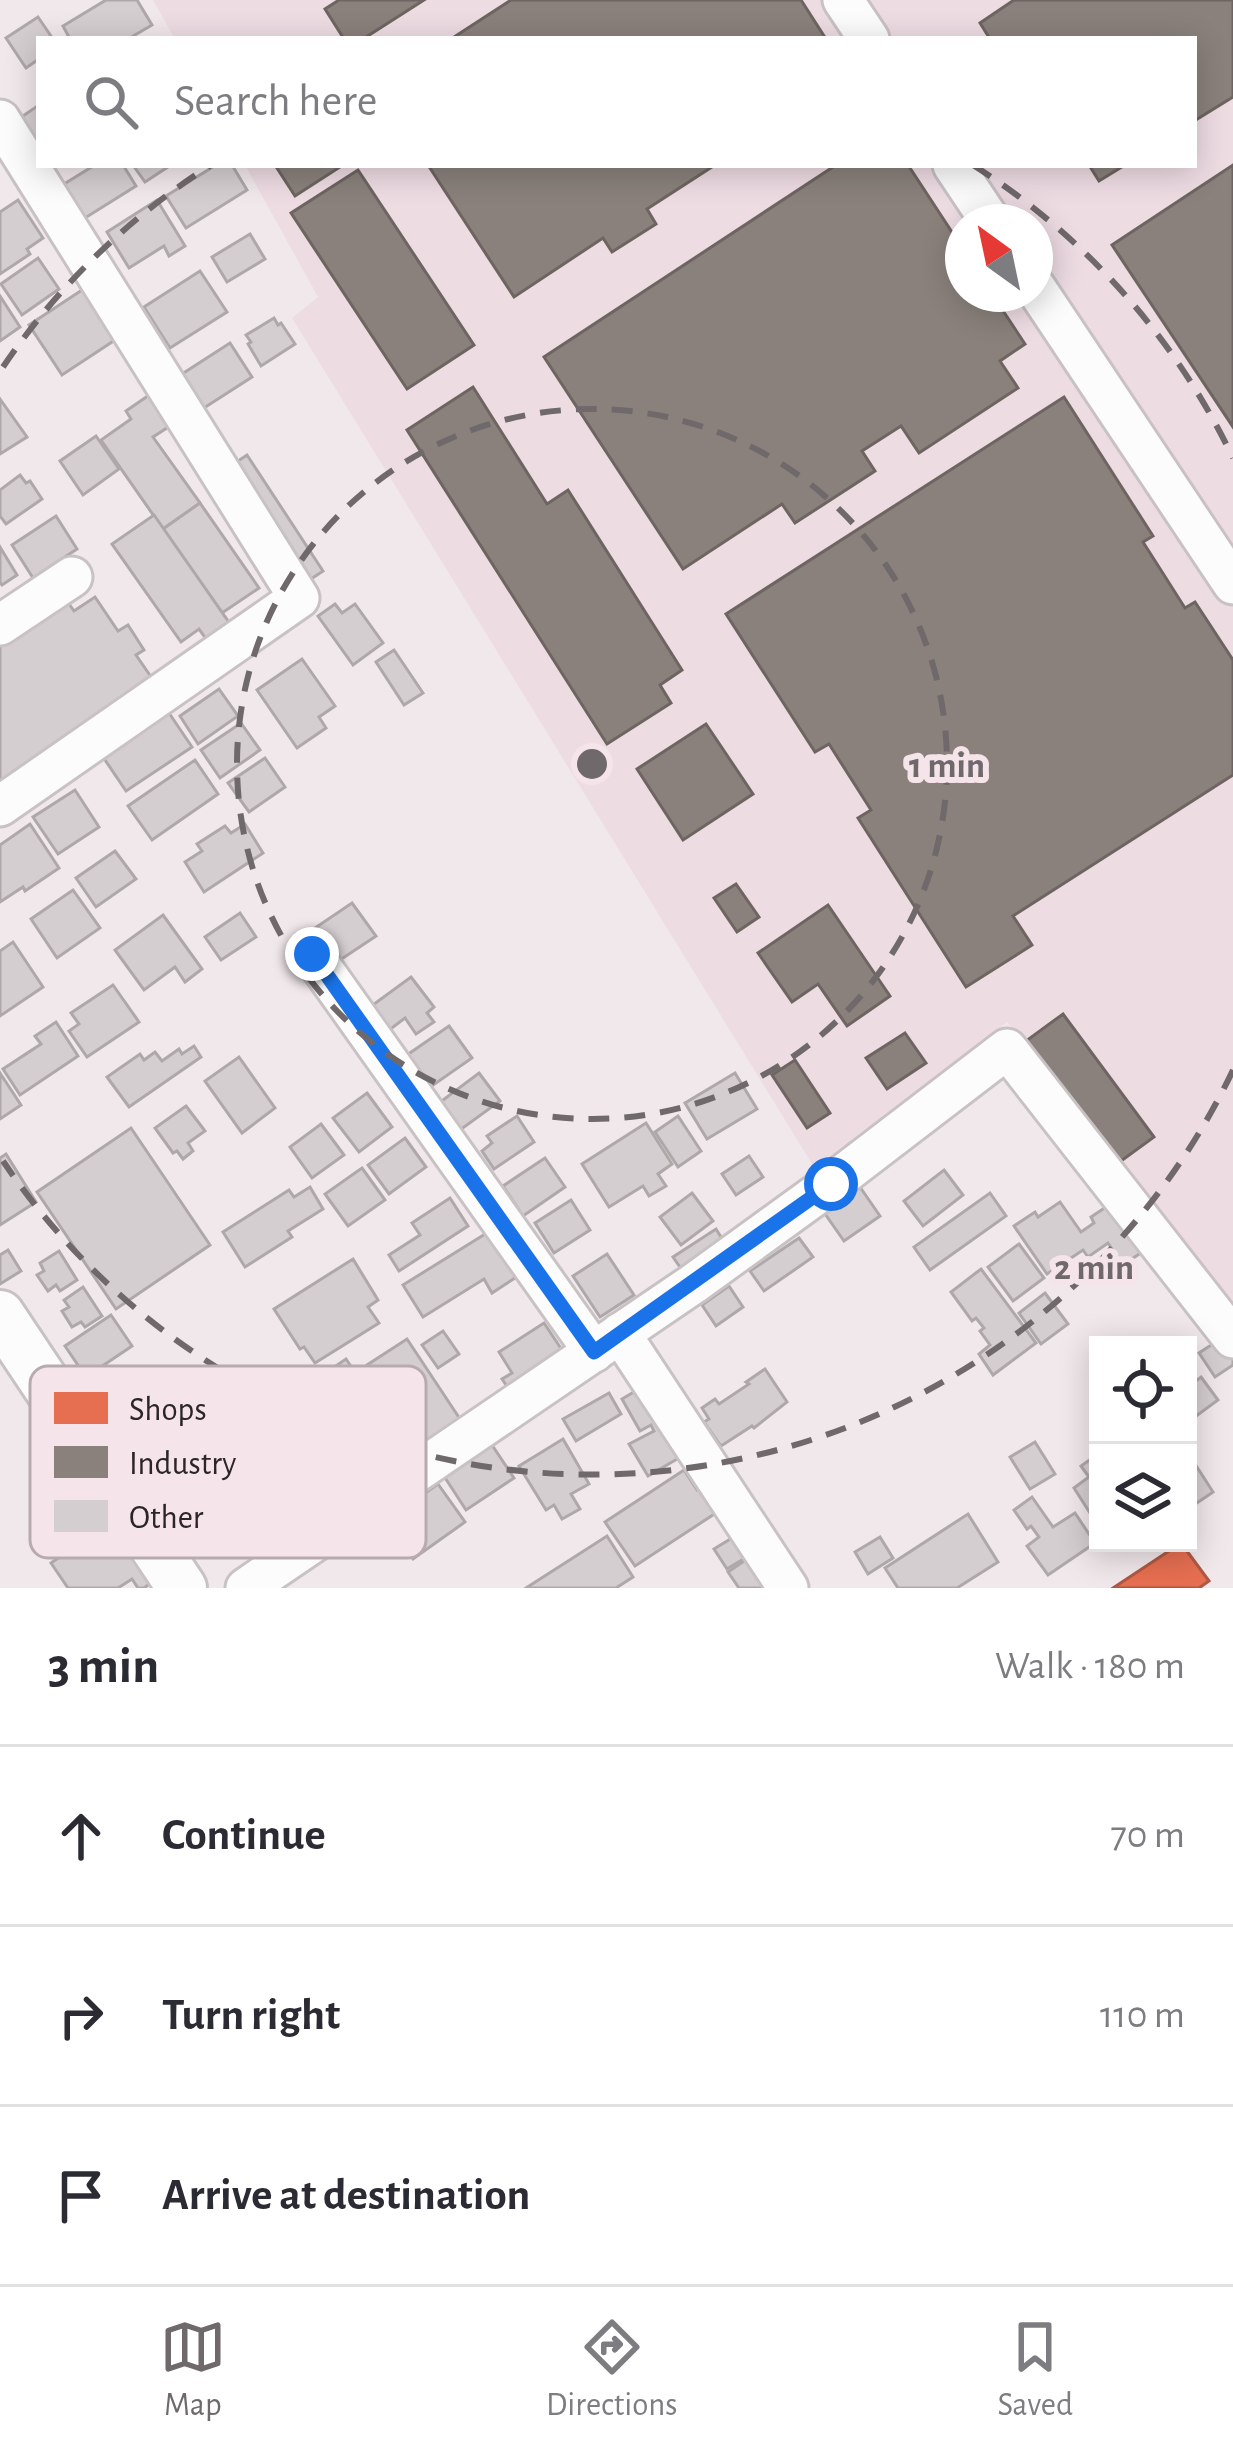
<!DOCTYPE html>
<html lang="en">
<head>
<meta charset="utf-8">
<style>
	body { margin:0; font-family:"Alegreya Sans",sans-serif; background:#f7f7f7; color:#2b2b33 }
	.controls { position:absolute; right:36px; bottom:36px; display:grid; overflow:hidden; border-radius:0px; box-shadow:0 6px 30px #0003 }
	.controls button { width:108px; height:108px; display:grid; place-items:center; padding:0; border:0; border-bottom:3px solid #e1e1e2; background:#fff; color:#2b2b33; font:60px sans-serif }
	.compass { position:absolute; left:945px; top:204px; width:108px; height:108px; border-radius:50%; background:#fff; box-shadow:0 6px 30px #0003; rotate:327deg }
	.stop { position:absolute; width:36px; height:36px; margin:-27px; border:9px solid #1a73e8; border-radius:50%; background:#fff }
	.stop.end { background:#1a73e8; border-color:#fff; box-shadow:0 3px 12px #0008 }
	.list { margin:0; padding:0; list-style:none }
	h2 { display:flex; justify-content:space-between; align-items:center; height:156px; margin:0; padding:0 48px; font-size:51px }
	h2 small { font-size:39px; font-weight:400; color:#7c7c81 }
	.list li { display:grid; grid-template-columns:78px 1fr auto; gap:36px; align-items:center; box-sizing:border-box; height:180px; padding:0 48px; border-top:3px solid #e1e1e2 }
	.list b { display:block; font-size:45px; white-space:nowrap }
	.list em { font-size:39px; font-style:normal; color:#7c7c81 }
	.icon { flex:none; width:66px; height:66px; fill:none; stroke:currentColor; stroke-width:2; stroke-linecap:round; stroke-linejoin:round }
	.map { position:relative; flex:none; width:1233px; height:1588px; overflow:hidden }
	.search { position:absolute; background:#fff; box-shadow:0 6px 30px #0003; left:36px; right:36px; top:36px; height:132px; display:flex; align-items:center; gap:30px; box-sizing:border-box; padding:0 42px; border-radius:0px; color:#7c7c81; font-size:45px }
	.sheet { height:696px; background:#fff }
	nav { display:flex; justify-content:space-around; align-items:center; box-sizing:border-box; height:168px; border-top:3px solid #e1e1e2; background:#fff; font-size:33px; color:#7c7c81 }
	nav a { display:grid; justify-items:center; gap:6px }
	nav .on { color:#70696c }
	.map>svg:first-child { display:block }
	.built { fill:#eedce3; fill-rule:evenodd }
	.shops { fill:#e76f51; stroke:#af5944; stroke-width:3 }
	.industry { fill:#8a817c; stroke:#6e6562; stroke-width:3 }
	.building { fill:#d5ced0; stroke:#afa8a9; stroke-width:3 }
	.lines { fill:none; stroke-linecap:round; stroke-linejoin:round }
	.minor-casing { stroke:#c9c2c4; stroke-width:45 }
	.major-casing { stroke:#c9c2c4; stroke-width:54 }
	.minor { stroke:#fdfcfc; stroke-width:39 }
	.major { stroke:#fdfcfc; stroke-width:48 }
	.route { stroke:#1a73e8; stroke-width:15 }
	.ring { fill:none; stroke:#70696c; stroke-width:6; stroke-dasharray:21 15 }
	.key { fill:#f5e4ea; stroke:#b8abb0; stroke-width:3 }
	.key-label { font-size:33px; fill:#2b2527 }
	.centre { fill:#70696c; stroke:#f5e4ea; stroke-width:6 }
	.ring-label { font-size:36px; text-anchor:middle; font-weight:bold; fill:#70696c; stroke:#f5e4ea; stroke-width:12; stroke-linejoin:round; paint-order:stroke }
</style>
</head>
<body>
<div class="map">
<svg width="1233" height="1588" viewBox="0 0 1233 1588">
	<rect width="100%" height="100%" fill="#f1e8eb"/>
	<path class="built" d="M153 0H1233V1314L1007 1022 817 1172 292 318 318 297 245 165H1194V39H175ZM963 222H1035V294H963Z"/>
	<path class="shops" d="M1181 1543 1209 1581 1199 1588H1113Z"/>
	<g class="industry">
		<path d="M339 0H424L363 39H344L325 9Z"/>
		<path d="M511 0H801L826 39H451Z"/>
		<path d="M1014 0H1233V97L1194 121V39H990L980 23Z"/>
		<path d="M275 165H343L295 196Z"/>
		<path d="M428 165H715L647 209 656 224 612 252 603 238 514 297Z"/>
		<path d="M836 165H908L963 249V294H992L1025 344 1000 361 1018 388 919 453 901 426 862 451 875 471 795 523 782 504 683 569 544 357Z"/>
		<path d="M1089 165H1125L1099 181Z"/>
		<path d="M1233 165V427L1112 245Z"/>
		<path d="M358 170 474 345 407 389 291 213Z"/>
		<path d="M473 387 547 504 568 490 682 670 660 685 671 703 607 744 407 430Z"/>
		<path d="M1064 397 1153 536 1143 542 1185 608 1195 602 1233 660V775L1013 916 1032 945 966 987 858 818 871 810 829 744 815 752 726 614Z"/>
		<path d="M706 724 753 794 683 840 637 769Z"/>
		<path d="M736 884 759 917 737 932 714 898Z"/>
		<path d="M828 905 890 996 847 1026 818 984 792 1002 758 953Z"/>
		<path d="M1063 1014 1154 1137 1117 1164 1026 1041Z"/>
		<path d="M905 1033 926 1063 887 1089 866 1058Z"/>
		<path d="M795 1060 830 1113 807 1128 772 1075Z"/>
	</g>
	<g class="building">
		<path d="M106 0H137L152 25 128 39H70L63 26Z"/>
		<path d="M38 17 53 39H39V59L26 68 6 38Z"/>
		<path d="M39 105V151L14 122Z"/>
		<path d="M95 165H123L136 186 85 218 64 184Z"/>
		<path d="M133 165H171L145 182Z"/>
		<path d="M216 165H232L247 190 186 228 166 196Z"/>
		<path d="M18 200 43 238 27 249 30 254 0 274V212Z"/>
		<path d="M157 200 185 246 169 256 164 246 129 268 107 232Z"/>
		<path d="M250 234 265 259 227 282 212 257Z"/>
		<path d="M38 258 59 289 22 315 1 284Z"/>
		<path d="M200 271 227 312 170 348 144 307Z"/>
		<path d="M85 288 118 338 62 375 29 325Z"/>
		<path d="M0 296 20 327 0 341Z"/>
		<path d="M274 318 278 325 281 323 295 344 261 366 248 344 251 342 246 335Z"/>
		<path d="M230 343 252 377 204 408 182 374Z"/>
		<path d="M152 393 173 424 153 437 200 503 163 529 101 440 131 419 126 411Z"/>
		<path d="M0 399 27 437 0 454Z"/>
		<path d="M96 436 119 469 83 495 60 461Z"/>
		<path d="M247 455 323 571 305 583 229 467Z"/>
		<path d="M20 475 26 483 30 481 42 499 6 524 0 516V490Z"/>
		<path d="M200 503 259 588 222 613 163 529Z"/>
		<path d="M154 515 235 631 212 647 199 629 181 642 112 544Z"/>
		<path d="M56 516 77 549 33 578 12 545Z"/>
		<path d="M0 547 17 575 2 585 0 582Z"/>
		<path d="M95 597 118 631 128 625 144 650 136 655 156 684 0 790V646L67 601 74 611Z"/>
		<path d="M335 604 342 613 355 604 383 643 353 665 318 616Z"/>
		<path d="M394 650 423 693 404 705 376 662Z"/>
		<path d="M302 659 335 706 319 717 326 728 297 748 257 690Z"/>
		<path d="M219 689 238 716 198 744 180 716Z"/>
		<path d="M169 713 192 747 126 791 103 757Z"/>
		<path d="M241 723 260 750 220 778 201 750Z"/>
		<path d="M265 758 285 787 249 812 228 783Z"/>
		<path d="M195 760 218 794 152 840 128 806Z"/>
		<path d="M75 790 99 827 58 854 33 817Z"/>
		<path d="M30 824 59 868 25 891 23 887 0 902V845Z"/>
		<path d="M245 824 263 853 204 892 185 862 202 851 197 844 225 826 231 833Z"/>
		<path d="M115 851 136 879 96 907 76 878Z"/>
		<path d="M73 890 100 928 57 958 31 919Z"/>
		<path d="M352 903 376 936 337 962 312 930Z"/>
		<path d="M240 913 256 937 221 960 205 937Z"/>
		<path d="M163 915 202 969 185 982 175 967 144 990 115 950Z"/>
		<path d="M13 942 43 987 0 1016V951Z"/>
		<path d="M411 977 434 1007 427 1013 434 1022 416 1034 405 1018 388 1031 370 1007Z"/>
		<path d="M113 985 139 1022 87 1057 69 1031 79 1024 71 1013Z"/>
		<path d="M56 1022 78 1056 20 1095 3 1069 41 1044 35 1036Z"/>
		<path d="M449 1026 472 1058 429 1088 407 1055Z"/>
		<path d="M194 1046 201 1057 129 1107 107 1077 140 1054 144 1060 155 1052 162 1061 179 1049 182 1054Z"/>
		<path d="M239 1057 275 1108 242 1133 205 1081Z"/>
		<path d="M0 1073 21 1105 0 1119Z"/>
		<path d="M479 1073 500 1101 460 1130 439 1103Z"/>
		<path d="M735 1073 757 1109 707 1139 685 1103Z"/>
		<path d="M367 1093 392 1127 359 1152 333 1118Z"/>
		<path d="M186 1106 205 1131 188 1143 193 1151 183 1159 177 1151 173 1153 155 1128Z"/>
		<path d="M517 1116 534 1142 494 1169 482 1151 492 1143 487 1136Z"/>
		<path d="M678 1116 701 1151 678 1167 655 1132Z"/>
		<path d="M646 1123 672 1164 658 1174 666 1186 649 1196 643 1186 609 1207 582 1164Z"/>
		<path d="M321 1124 344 1155 312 1178 290 1147Z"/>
		<path d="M131 1128 210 1245 116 1309 37 1192Z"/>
		<path d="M405 1138 426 1167 389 1194 368 1165Z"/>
		<path d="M6 1154 36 1202 0 1225V1158Z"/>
		<path d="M749 1156 763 1177 736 1195 722 1174Z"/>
		<path d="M545 1158 565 1187 523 1216 503 1186Z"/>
		<path d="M362 1168 385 1200 348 1226 325 1194Z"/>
		<path d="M944 1170 963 1195 923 1226 904 1201Z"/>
		<path d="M310 1187 323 1209 288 1231 292 1237 245 1267 223 1232 289 1190 294 1197Z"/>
		<path d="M860 1187 880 1216 844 1241 823 1211Z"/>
		<path d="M692 1193 713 1221 681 1245 660 1217Z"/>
		<path d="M990 1193 1006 1216 930 1270 914 1247Z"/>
		<path d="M450 1198 468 1226 399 1271 389 1255 420 1235 412 1223Z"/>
		<path d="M1118 1199 1151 1246 1123 1265 1108 1243 1088 1257 1083 1250 1047 1274 1014 1226 1035 1212 1038 1217 1060 1202 1081 1232 1094 1223 1091 1217Z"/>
		<path d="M571 1200 590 1230 554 1253 535 1223Z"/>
		<path d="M716 1229 726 1245 684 1273 673 1257Z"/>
		<path d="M490 1231 518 1276 492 1293 484 1279 423 1317 403 1285Z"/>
		<path d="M799 1238 813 1257 764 1291 750 1271Z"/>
		<path d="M1019 1244 1044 1278 1013 1301 988 1267Z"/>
		<path d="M8 1250 21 1271 0 1284V1255Z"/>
		<path d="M59 1251 77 1280 60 1291 56 1285 48 1291 37 1275 44 1271 40 1263Z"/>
		<path d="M607 1254 634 1295 600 1317 573 1276Z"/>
		<path d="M353 1259 378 1300 368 1307 379 1323 315 1363 304 1347 300 1349 274 1309Z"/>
		<path d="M981 1269 1036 1343 993 1375 979 1354 990 1345 980 1331 984 1328 976 1318 972 1321 951 1292Z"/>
		<path d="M729 1286 743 1307 716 1326 702 1305Z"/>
		<path d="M83 1287 102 1316 85 1327 81 1322 72 1327 62 1311 69 1307 64 1300Z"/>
		<path d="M1045 1293 1068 1324 1041 1344 1019 1313Z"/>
		<path d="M111 1315 132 1346 86 1377 65 1346Z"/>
		<path d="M544 1323 568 1359 513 1395 502 1379 512 1373 499 1352Z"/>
		<path d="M443 1331 459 1354 438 1368 422 1345Z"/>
		<path d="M1225 1336 1233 1348V1365L1215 1377 1199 1353Z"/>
		<path d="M407 1339 462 1422 421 1448 367 1365Z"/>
		<path d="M346 1359 408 1450 378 1471 315 1380Z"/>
		<path d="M765 1369 787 1402 754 1428 752 1426 721 1446 704 1422 709 1419 702 1408 715 1399 719 1404 749 1384 746 1382Z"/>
		<path d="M1201 1377 1218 1400 1188 1422V1387Z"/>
		<path d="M644 1386 684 1455 648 1476 629 1444 654 1431 651 1425 640 1431 622 1399Z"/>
		<path d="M609 1393 621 1414 576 1441 563 1419Z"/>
		<path d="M488 1439 514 1478 466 1510 440 1470Z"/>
		<path d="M563 1439 589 1484 571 1494 580 1509 562 1519 554 1505 546 1510 519 1466Z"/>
		<path d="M1035 1442 1055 1474 1030 1489 1010 1457Z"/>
		<path d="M1188 1453 1213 1492 1188 1509Z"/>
		<path d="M1098 1454V1508L1090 1513 1074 1488 1089 1477 1081 1466Z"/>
		<path d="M684 1470 697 1490 706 1484 722 1509 635 1566 605 1522Z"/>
		<path d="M438 1484 465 1522 413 1559 386 1521Z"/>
		<path d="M1032 1497 1053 1527 1075 1513 1095 1543 1048 1575 1027 1546 1039 1537 1031 1526 1027 1529 1014 1510Z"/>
		<path d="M968 1514 998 1562 957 1588H898L885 1568Z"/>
		<path d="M119 1517 159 1577 144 1588H138L132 1579 118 1588H68L51 1563Z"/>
		<path d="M745 1530 758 1550 727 1569 714 1549Z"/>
		<path d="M607 1536 633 1577 616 1588H526Z"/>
		<path d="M880 1537 893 1558 868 1574 855 1552Z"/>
		<path d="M756 1553 780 1588H739L728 1572Z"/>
	</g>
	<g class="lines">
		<g class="minor-casing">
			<g id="minor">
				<path d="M843 0 869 39"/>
				<path d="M0 120 299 598 0 806"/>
				<path d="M953 165 991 222"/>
				<path d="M1035 287 1233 584"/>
				<path d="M0 625 72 577"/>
				<path d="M312 954 594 1352"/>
				<path d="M620 1333 788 1588"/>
				<path d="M246 1588 693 1284 831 1184 1007 1049 1233 1338"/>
			</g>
		</g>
		<g class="major-casing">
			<path id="major" d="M0 1315 182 1588"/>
		</g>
		<use href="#minor" class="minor"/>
		<use href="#major" class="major"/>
	</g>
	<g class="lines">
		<path class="route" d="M312 954 594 1352 831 1184"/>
	</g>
	<g class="ring">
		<circle cx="592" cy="764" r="355"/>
		<path d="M1233 1070A710 710 0 0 1 3 1161M3 367A710 710 0 0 1 211 165M973 165A710 710 0 0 1 1233 458"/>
	</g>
	<rect x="30" y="1366" width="396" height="192" rx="18" class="key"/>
	<rect x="54" y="1392" width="54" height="32" fill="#e76f51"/>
	<rect x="54" y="1446" width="54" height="32" fill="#8a817c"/>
	<rect x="54" y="1500" width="54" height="32" fill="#d5ced0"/>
	<g class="key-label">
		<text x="129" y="1420">Shops</text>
		<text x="129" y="1474">Industry</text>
		<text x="129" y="1528">Other</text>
	</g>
	<circle cx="592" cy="764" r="18" class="centre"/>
	<g class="ring-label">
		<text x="947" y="777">1 min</text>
		<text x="1094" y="1279">2 min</text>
	</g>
</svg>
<div class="controls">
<button><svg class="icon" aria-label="locate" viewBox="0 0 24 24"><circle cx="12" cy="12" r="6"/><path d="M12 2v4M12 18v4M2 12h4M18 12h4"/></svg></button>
<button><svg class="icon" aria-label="layers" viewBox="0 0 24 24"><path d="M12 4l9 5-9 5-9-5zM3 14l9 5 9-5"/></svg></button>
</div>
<svg class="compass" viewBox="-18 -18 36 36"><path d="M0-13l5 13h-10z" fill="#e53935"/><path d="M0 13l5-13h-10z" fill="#7c7c81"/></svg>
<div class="stop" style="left:831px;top:1184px"></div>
<div class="stop end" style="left:312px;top:954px"></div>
<div class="search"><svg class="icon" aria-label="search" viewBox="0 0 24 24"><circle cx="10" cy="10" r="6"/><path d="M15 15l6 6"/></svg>Search here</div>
</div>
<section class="sheet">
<h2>3 min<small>Walk · 180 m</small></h2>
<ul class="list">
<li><svg class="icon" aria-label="ahead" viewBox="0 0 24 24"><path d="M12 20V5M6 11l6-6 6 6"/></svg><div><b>Continue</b></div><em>70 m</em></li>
<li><svg class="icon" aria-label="right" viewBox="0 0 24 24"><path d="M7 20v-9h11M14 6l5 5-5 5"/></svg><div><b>Turn right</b></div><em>110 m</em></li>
<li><svg class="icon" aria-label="arrive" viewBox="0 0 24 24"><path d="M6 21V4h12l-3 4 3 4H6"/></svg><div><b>Arrive at destination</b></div></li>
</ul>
</section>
<nav>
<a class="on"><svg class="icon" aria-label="map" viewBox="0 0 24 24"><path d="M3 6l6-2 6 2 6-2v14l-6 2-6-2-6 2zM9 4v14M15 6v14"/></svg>Map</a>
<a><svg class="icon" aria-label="directions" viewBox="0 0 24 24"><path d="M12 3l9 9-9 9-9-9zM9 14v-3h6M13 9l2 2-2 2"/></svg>Directions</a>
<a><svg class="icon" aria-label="saved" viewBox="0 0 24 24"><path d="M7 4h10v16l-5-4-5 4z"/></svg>Saved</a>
</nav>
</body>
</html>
